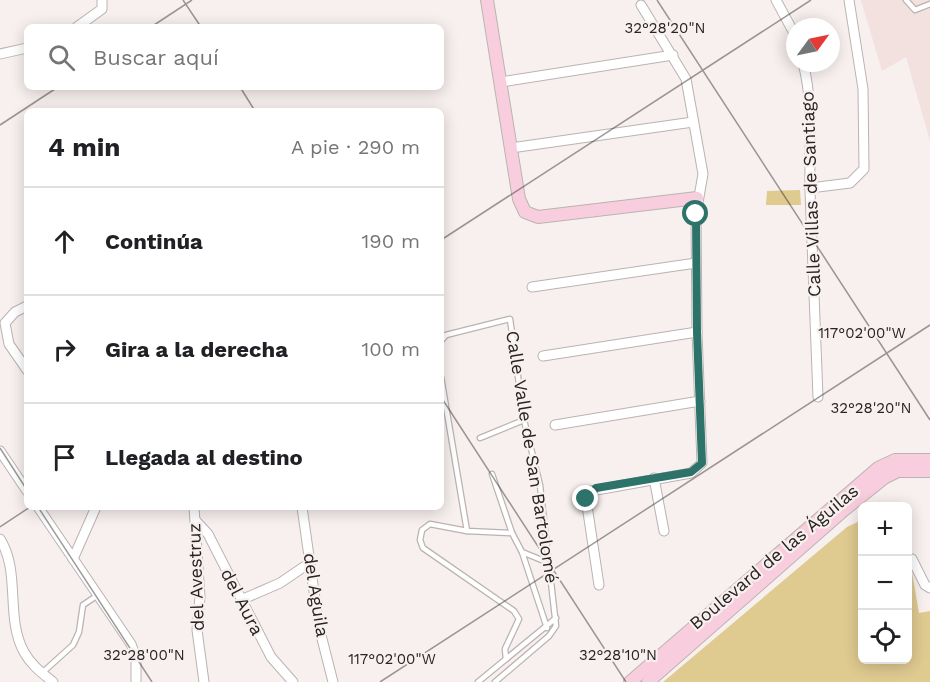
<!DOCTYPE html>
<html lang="es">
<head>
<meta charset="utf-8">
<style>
	body { margin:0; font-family:"Work Sans",sans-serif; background:#f2f2f2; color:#202124 }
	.controls { position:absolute; right:18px; bottom:18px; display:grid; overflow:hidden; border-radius:9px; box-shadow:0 3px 15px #0003 }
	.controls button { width:54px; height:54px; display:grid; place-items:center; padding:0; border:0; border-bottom:2px solid #e0e0e0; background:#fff; color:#202124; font:30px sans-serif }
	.compass { position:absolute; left:786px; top:18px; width:54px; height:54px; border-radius:50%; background:#fff; box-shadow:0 3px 15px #0003; rotate:57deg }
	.stop { position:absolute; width:18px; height:18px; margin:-14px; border:4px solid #2d736a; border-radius:50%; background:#fff }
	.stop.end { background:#2d736a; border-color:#fff; box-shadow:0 2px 6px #0008 }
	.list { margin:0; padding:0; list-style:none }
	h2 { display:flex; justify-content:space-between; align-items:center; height:78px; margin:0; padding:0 24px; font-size:26px }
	h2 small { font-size:20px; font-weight:400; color:#757577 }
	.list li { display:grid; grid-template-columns:39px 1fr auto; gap:18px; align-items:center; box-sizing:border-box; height:108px; padding:0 24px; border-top:2px solid #e0e0e0 }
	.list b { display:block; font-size:22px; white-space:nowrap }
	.list em { font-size:20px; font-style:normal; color:#757577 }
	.icon { flex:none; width:33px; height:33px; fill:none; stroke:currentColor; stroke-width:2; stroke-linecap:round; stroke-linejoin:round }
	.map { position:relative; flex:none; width:930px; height:682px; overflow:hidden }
	.search { position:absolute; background:#fff; box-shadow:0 3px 15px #0003; left:24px; top:24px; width:420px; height:66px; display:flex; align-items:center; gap:15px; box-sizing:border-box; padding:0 21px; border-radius:9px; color:#757577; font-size:22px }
	.panel { position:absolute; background:#fff; box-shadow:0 3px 15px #0003; left:24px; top:108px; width:420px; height:402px; border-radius:9px }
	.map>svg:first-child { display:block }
	.built { fill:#f2e1de }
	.green { fill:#dfca90 }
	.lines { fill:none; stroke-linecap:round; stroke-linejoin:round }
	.lane-casing { stroke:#bab3b2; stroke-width:7 }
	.street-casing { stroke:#bab3b2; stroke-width:11 }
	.secondary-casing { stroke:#bab3b2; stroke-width:14 }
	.lane { stroke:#fff; stroke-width:4.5 }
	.street { stroke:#fff; stroke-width:9 }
	.secondary { stroke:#f8cede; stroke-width:12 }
	.route { stroke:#2d736a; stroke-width:8 }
	.ticks { fill:none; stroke:#272423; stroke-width:1.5; stroke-opacity:0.45 }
	.labels { text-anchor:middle; stroke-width:4.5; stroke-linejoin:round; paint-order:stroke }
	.street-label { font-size:18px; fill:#272423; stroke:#f8f0ef }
	.ticks-label { font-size:15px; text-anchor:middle; fill:#272423; stroke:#f8f0ef; stroke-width:4.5; stroke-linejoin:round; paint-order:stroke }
</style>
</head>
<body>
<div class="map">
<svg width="930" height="682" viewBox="0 0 930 682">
	<rect width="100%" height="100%" fill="#f8f0ef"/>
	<path class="built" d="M861 0H930V141L906 57 882 71Z"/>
	<g class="green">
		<path d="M800 190 801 205H766L767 191Z"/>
		<path d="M862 520V660H908V549L919 613 930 611V682H663L847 527Z"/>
	</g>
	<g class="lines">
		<g class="lane-casing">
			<g id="lane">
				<path d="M906 0 915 10 930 4"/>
				<path d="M441 341 446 335 510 319 524 420 540 485 556 626 549 636 495 682"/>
				<path d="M441 377 467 531 512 533"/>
				<path d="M480 438 524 420"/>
				<path d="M492 474 512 533 522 552 549 563"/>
				<path d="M467 531 430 524 422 530 420 540 423 548 514 611 519 619 505 649 506 659"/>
				<path d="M522 552 547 628"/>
				<path d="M42 673 73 645 79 632 83 605 98 595"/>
				<path d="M478 682 556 618"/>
			</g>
		</g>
		<g class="street-casing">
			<g id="street">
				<path d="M776 0 795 35"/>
				<path d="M77 27 102 9V0"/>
				<path d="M0 54 27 48"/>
				<path d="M803 63C814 105 809 148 810 191 812 259 815 328 818 397"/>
				<path d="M501 82 673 55"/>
				<path d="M511 148 693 122"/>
				<path d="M810 188 850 183 864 169 863 89 849 0"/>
				<path d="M532 287 696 263"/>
				<path d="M27 306 15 312 5 323 9 344 27 370"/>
				<path d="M543 356 697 332"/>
				<path d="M555 425 700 401"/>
				<path d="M0 451 27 491"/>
				<path d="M654 478 664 531"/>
				<path d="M38 507 131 644 136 658V682"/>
				<path d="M194 507 200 597 197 630 204 682"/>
				<path d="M302 507 319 627 333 682"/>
				<path d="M196 521 208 534 271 657 293 682"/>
				<path d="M0 539C21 572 5 618 24 652 31 665 42 673 53 682"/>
				<path d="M73 559 96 507"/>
				<path d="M912 559 925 585 930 588"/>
				<path d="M599 585 586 499 591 491 691 473 702 463 697 332 696 214 703 174 686 79 641 5"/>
				<path d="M241 600 280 583 311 562"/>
			</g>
		</g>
		<g class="secondary-casing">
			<g id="secondary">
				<path d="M487 0 519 199 525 212 538 217 697 198"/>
				<path d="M630 682 878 468 895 460H930"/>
				<path d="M648 682 844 510 884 478 898 471H930"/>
			</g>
		</g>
		<use href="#lane" class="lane"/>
		<use href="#street" class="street"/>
		<use href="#secondary" class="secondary"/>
	</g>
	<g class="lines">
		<path class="route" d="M586 499 596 488 691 472 702 463 697 332 696 214"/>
	</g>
	<path class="ticks" d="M183 0 201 27M657 0 930 420M151 27 192 0M240 87 255 111M0 125 58 87M441 240 811 0M441 397 626 682M0 448 27 490M38 507 152 682M0 527 30 507M380 682 930 325"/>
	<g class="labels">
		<g class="street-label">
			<text transform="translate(811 194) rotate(-92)" y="6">Calle Villas de Santiago</text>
			<text transform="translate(532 457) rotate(81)" y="6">Calle Valle de San Bartolomé</text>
			<text transform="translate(774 557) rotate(-40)" y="6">Boulevard de las Águilas</text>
			<text transform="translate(196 577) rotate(-92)" y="6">del Avestruz</text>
			<text transform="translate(316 595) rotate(81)" y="6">del Aguila</text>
			<text transform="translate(242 602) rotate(63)" y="6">del Aura</text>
		</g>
	</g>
	<g class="ticks-label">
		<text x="665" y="33">32°28'20"N</text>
		<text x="862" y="338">117°02'00"W</text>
		<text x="871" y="413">32°28'20"N</text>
		<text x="144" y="660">32°28'00"N</text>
		<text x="618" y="660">32°28'10"N</text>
		<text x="392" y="664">117°02'00"W</text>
	</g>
</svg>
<div class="controls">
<button>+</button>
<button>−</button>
<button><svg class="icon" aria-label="locate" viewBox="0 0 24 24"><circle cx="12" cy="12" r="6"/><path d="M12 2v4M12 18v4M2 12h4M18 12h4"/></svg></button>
</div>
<svg class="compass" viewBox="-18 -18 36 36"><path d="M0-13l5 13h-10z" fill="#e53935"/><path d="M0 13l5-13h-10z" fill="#757577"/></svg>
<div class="stop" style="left:696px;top:214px"></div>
<div class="stop end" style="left:586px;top:499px"></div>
<div class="search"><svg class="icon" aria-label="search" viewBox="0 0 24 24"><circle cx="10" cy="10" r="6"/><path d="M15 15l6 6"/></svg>Buscar aquí</div>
<section class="panel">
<h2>4 min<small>A pie · 290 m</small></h2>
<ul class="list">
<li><svg class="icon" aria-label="ahead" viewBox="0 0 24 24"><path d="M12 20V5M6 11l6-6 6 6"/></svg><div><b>Continúa</b></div><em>190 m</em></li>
<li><svg class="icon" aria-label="right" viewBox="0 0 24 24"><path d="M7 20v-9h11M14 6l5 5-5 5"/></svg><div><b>Gira a la derecha</b></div><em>100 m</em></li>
<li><svg class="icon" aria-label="arrive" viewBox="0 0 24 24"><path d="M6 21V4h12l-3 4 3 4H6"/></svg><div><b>Llegada al destino</b></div></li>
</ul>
</section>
</div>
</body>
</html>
